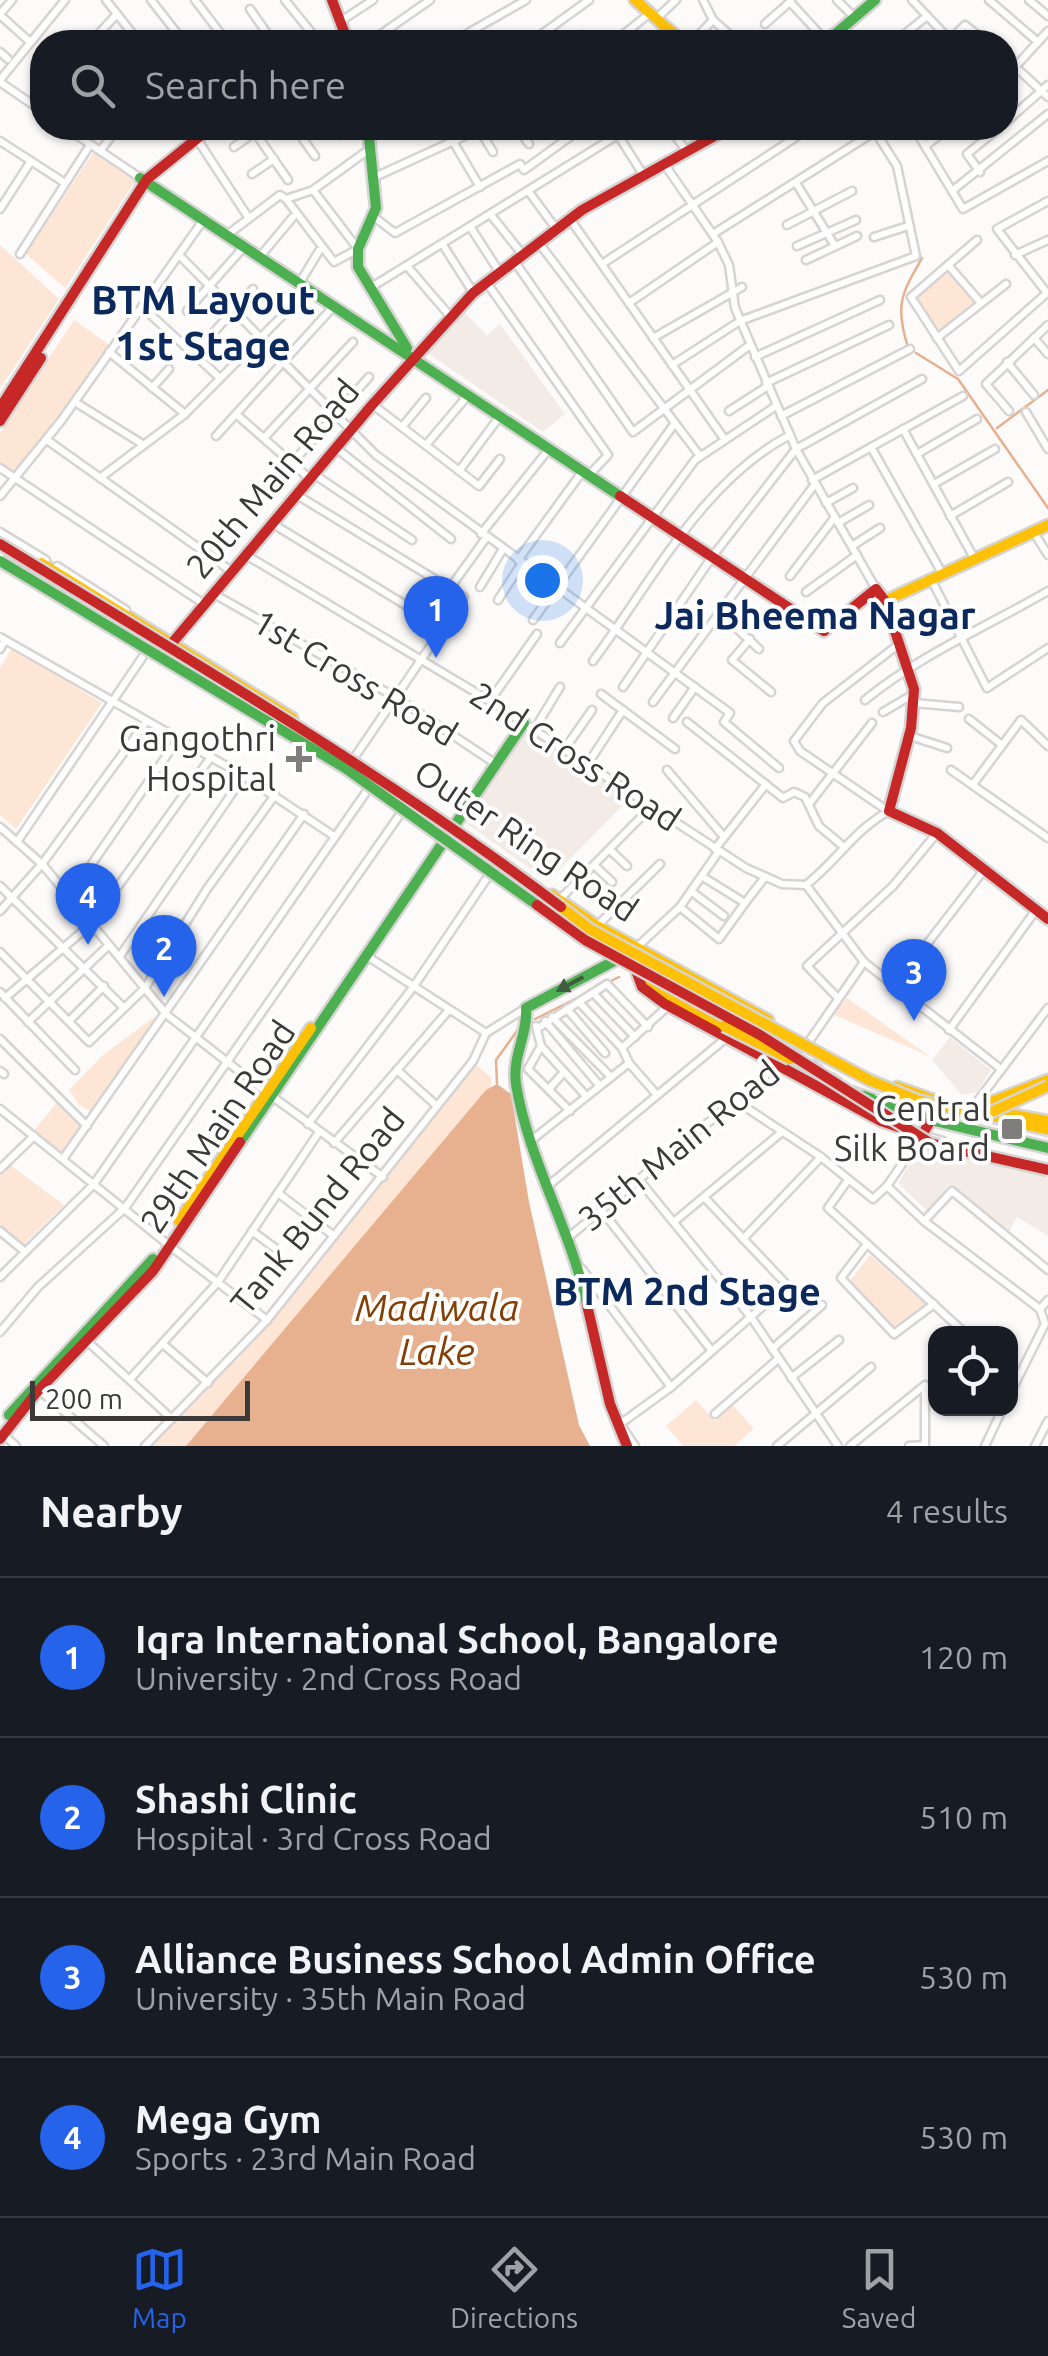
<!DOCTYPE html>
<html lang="en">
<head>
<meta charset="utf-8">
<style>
	body { margin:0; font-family:Ubuntu,sans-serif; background:#20242c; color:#f1f3f6 }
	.controls { position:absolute; right:30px; bottom:30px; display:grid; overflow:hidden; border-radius:20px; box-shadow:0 2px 8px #0004 }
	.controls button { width:90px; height:90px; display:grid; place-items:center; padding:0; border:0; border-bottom:2px solid #363941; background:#171b24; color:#f1f3f6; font:50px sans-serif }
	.scale { position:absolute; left:30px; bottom:25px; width:220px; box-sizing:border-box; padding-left:10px; border:5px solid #3c3a38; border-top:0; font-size:28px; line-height:35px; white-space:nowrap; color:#3c3a38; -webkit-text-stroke:8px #fff; paint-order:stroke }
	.you { position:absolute; left:542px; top:580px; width:35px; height:35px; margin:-25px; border:8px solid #fff; border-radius:50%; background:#1a73e8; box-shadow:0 0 0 15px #1a73e833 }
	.badge { display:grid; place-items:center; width:65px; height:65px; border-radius:50%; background:#2563eb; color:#fff; font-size:32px; font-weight:700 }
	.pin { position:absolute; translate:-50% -82px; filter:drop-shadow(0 2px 5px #0008) }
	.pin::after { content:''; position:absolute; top:52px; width:35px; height:30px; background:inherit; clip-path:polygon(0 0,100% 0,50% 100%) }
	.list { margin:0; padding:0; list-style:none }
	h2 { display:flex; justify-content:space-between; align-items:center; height:130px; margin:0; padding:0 40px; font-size:42px }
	h2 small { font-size:32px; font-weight:400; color:#9ea1a6 }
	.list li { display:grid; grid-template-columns:65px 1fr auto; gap:30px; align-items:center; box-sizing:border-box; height:160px; padding:0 40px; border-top:2px solid #363941 }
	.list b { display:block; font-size:38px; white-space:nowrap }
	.list p { margin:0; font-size:32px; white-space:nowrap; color:#9ea1a6 }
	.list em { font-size:32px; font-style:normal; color:#9ea1a6 }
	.icon { flex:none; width:55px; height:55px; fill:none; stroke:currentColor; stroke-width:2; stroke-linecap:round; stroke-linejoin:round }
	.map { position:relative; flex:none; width:1048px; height:1446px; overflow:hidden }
	.search { position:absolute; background:#171b24; box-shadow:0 2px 8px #0004; left:30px; right:30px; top:30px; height:110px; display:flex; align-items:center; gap:25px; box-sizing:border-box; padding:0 35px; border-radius:40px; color:#9ea1a6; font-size:38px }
	.sheet { height:770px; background:#171b24 }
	nav { display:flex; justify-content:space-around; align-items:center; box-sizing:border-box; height:140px; border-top:2px solid #363941; background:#171b24; font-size:28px; color:#9ea1a6 }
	nav a { display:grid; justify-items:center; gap:5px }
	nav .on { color:#2563eb }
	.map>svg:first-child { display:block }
	.built { fill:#f3ece6 }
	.green { fill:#fee6d7 }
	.water { fill:#e7b08f }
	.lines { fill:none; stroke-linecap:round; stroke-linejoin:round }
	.stream { stroke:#e7b08f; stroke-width:2.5 }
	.street-casing { stroke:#d6d4d2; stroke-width:11 }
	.fast-casing { stroke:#d6d4d2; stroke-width:15 }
	.slow-casing { stroke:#d6d4d2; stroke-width:15 }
	.jam-casing { stroke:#d6d4d2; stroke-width:15 }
	.street { stroke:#fffefe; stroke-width:6 }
	.fast { stroke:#4caf50; stroke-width:10 }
	.slow { stroke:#ffc107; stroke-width:10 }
	.jam { stroke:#c62828; stroke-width:10 }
	.rail { stroke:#d9d9d9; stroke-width:2.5; stroke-dasharray:12 12; stroke-linecap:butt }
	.fast-bridge-casing { stroke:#d6d4d2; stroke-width:15; stroke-linecap:butt }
	.slow-bridge-casing { stroke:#d6d4d2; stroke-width:15; stroke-linecap:butt }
	.jam-bridge-casing { stroke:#d6d4d2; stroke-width:15; stroke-linecap:butt }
	.fast-bridge { stroke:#4caf50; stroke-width:10 }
	.slow-bridge { stroke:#ffc107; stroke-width:10 }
	.jam-bridge { stroke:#c62828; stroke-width:10 }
	.oneway { fill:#415d3f }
	.poi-dot { fill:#807e7c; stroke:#fff; stroke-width:4 }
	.labels { text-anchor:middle; stroke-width:8; stroke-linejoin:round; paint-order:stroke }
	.street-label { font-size:35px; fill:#3c3a38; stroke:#fff }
	.poi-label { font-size:35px; fill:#3c3a38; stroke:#fff; text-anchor:end }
	.neighbourhood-label { font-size:38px; font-weight:bold; fill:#0c295d; stroke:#fff }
	.water-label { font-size:38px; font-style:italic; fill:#853e04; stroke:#fff }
	.quarter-label { font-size:40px; font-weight:bold; fill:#0c295d; stroke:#fff }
</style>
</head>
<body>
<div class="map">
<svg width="1048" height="1446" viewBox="0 0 1048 1446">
	<rect width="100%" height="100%" fill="#fdfbf9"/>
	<g class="built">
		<path d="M464 312 487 335 500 324 565 414 543 432 423 350Z"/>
		<path d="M525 730 630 798 548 881 464 822Z"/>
		<path d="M950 1037 991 1070 977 1092 962 1095 932 1060Z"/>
		<path d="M921 1147 1048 1175V1236L1017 1217 1009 1233 949 1185 928 1212 898 1183Z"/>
	</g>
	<g class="green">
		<path d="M93 153 135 181 65 288 26 254Z"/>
		<path d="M0 245 59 299 1 387 0 386Z"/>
		<path d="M949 268 977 303 940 332 912 297Z"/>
		<path d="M74 320 111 346 16 473 0 462V433Z"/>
		<path d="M12 648 102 703 16 829 0 815V668Z"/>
		<path d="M847 998 931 1057 832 1014Z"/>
		<path d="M154 1017 160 1022 94 1113 79 1105 69 1090 103 1055Z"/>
		<path d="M475 1064 492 1078 491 1086 186 1446H150L270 1322Z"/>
		<path d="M59 1100 86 1126 63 1157 32 1133Z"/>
		<path d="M9 1164 64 1205 23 1245 0 1225V1174Z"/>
		<path d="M870 1255 925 1304 894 1327 850 1281Z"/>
		<path d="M696 1400 715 1421 733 1405 754 1429 734 1446H683L666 1426Z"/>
	</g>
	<path class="water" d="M497 1084 511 1094 529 1202 579 1425 590 1446H186L486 1090Z"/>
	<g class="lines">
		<g class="stream">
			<path d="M907 344C895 304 902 293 922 258"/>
			<path d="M916 353 958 379 1048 508"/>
			<path d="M997 428 1048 390"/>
			<path d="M607 983 619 977"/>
			<path d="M535 1019 591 991"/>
			<path d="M497 1084 496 1060 519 1028"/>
		</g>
		<g class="street-casing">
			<g id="street">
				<path d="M106 0 139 42"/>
				<path d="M151 0 184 42"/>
				<path d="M195 0 227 42"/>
				<path d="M285 0 319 42"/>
				<path d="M703 0 713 20 738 42"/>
				<path d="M837 0 854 17"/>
				<path d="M912 0 950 40 965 25 987 42"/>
				<path d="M989 0 1038 42"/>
				<path d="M1029 0 1048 16"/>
				<path d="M790 2 826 41"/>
				<path d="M250 9 273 42"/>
				<path d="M0 14 12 0"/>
				<path d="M0 15 30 42"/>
				<path d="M656 19 676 0"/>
				<path d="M341 21 373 0"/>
				<path d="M765 24 791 1"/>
				<path d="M844 27 855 42"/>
				<path d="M582 35 587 42"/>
				<path d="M91 42 117 14"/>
				<path d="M361 42 374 39 430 0"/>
				<path d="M452 42 526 0"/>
				<path d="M531 42 589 0"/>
				<path d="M614 42 649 14"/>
				<path d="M692 42 713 20"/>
				<path d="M895 42 927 16"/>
				<path d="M0 52 8 59"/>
				<path d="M1006 58 1048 97"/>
				<path d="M1006 77 1048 31"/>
				<path d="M0 80 65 0"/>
				<path d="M0 82 42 111"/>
				<path d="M1006 122 1048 85"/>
				<path d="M66 128 139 177"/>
				<path d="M252 128 288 180"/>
				<path d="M295 128 315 156"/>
				<path d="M334 128 340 135"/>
				<path d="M445 128 480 187"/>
				<path d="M517 128 529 144"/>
				<path d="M669 128 686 150"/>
				<path d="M914 128 963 209 1048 161"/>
				<path d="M479 129 493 152"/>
				<path d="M618 135 644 176"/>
				<path d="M197 139 248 217"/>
				<path d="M0 141 65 183"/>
				<path d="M925 146 949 128"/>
				<path d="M234 147 255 132"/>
				<path d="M100 151 118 128"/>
				<path d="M665 165 718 242 729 265 735 308 796 449 876 589"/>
				<path d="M980 172 967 154 999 128"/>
				<path d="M252 174 274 159"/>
				<path d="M377 176 482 128"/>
				<path d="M796 183 835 246"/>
				<path d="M952 191 1048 114"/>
				<path d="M529 192 557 230"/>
				<path d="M286 199 334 262 358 249 313 190"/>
				<path d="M0 209 31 161"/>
				<path d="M491 215 522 254"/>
				<path d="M373 216 395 233 520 164 524 170 582 128"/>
				<path d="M570 219 725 440"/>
				<path d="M787 225 852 191"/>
				<path d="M471 228 500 273"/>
				<path d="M231 232 280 195 286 199 313 190 371 148"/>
				<path d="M713 234 876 131"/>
				<path d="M874 237 908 226"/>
				<path d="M977 240 911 297 959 371 1048 292"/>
				<path d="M539 243 700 456"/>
				<path d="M443 245 473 292"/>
				<path d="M797 246 856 220"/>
				<path d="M263 253 293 217"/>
				<path d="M20 254 90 145"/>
				<path d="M179 255 260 337"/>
				<path d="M1015 255 1048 240"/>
				<path d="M806 260 857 236"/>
				<path d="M515 262 633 432 750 345"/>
				<path d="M602 264 810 128"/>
				<path d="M948 265 981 303"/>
				<path d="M407 266 450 316"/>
				<path d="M302 279 319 251"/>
				<path d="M487 283 608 455 589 475"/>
				<path d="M370 288 629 128"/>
				<path d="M1047 293 997 229 1048 201"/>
				<path d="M629 303 718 242"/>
				<path d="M142 307 220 378"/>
				<path d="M187 311 243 248"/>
				<path d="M213 333 253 289"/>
				<path d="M653 338 742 287"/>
				<path d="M937 338 1006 284"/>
				<path d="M1034 338 1048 354"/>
				<path d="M109 352 185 414"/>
				<path d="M755 357 880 300"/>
				<path d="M1007 362 1034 395"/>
				<path d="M285 364 376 455 730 713 724 722 779 768"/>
				<path d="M672 365 740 321 916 256 897 166 873 128"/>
				<path d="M766 383 889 325"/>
				<path d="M152 388 169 369"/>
				<path d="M75 402 144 445"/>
				<path d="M373 405 479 486 500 459"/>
				<path d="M729 411 768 386"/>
				<path d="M1009 411 986 384 1048 325"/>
				<path d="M1026 412 1048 449"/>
				<path d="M236 414 310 479"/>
				<path d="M781 416 910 349"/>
				<path d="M402 427 426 398"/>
				<path d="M903 429 974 558"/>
				<path d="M216 436 333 307"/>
				<path d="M264 438 353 342"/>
				<path d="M47 440 231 571"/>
				<path d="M426 445 469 394"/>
				<path d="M871 447 942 573"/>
				<path d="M336 448 451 539"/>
				<path d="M917 454 977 419"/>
				<path d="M292 463 369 377"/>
				<path d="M0 468 204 604"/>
				<path d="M459 471 500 416"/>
				<path d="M315 475 412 540"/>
				<path d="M100 478 185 414 286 312"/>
				<path d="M812 480 963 396"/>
				<path d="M934 484 995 449"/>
				<path d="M297 495 464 597 354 758"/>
				<path d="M0 496 61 421 202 222"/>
				<path d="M826 503 853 488"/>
				<path d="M950 516 1008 482"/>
				<path d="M838 523 869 505"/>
				<path d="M273 524 443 628"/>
				<path d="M1033 531 1048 555"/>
				<path d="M0 532 46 560"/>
				<path d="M481 534 549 449"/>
				<path d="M852 546 880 528"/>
				<path d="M246 555 490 701 746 868 782 884 806 885"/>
				<path d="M518 560 582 472"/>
				<path d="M57 566 126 610"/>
				<path d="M790 576 835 517"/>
				<path d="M931 579 987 688 1048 648"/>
				<path d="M480 587 503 549"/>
				<path d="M450 588 486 538"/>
				<path d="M806 592 857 555"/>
				<path d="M214 594 397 698 496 764"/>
				<path d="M498 600 522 563"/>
				<path d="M720 613 759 649"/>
				<path d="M533 620 675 423"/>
				<path d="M0 637 244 776 334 836"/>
				<path d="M750 639 732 660 771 692"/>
				<path d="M560 643 695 460 776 406"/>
				<path d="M0 649 5 640"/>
				<path d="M593 661C651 583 702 481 790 435"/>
				<path d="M623 687 712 557 796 449 922 379"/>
				<path d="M601 694 675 749"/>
				<path d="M865 700C920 655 986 627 1048 591"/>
				<path d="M490 701 537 634"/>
				<path d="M653 702 815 484"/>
				<path d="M914 703 959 707"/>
				<path d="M883 712 912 695"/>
				<path d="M673 718 695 687"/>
				<path d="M969 719 1002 745"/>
				<path d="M687 722 783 798 794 792 805 797 819 826 844 847"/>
				<path d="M534 730 560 687"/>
				<path d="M910 736 947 748"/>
				<path d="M564 750 592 710"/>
				<path d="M587 765 623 710"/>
				<path d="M667 770 724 837"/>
				<path d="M951 770 1048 838"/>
				<path d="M974 783 1021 720 1048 746"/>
				<path d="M809 804 872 723"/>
				<path d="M888 811 800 751 794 741 823 703 899 644"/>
				<path d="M0 827 42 864 167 1015 266 1092"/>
				<path d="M17 842 146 652"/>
				<path d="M715 849 766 784"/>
				<path d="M610 850 627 866"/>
				<path d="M594 865 612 882"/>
				<path d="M806 885 864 962 1001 1069"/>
				<path d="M806 885C838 860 853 831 889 811"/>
				<path d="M0 886 124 1008"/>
				<path d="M692 892 724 916"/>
				<path d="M69 897 178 739"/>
				<path d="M560 899 651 807"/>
				<path d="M745 903 765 877"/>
				<path d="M680 907 719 939 745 903 703 877"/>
				<path d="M0 911 42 864 146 722"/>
				<path d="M598 925 660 864"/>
				<path d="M636 948 680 907 719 851"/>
				<path d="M0 952 89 1042 145 988 207 889 275 795"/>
				<path d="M120 956 244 776"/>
				<path d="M367 956 486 1033"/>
				<path d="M893 988 984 870"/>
				<path d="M0 992 75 1070"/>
				<path d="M593 993 635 1037"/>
				<path d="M837 997 807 966 893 886 937 833"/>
				<path d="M5 998 91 924 211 757"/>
				<path d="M579 1002 622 1048 629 1063"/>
				<path d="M567 1009 605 1053"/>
				<path d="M552 1017 611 1077"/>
				<path d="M70 1020 104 986"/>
				<path d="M545 1021 599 1085"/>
				<path d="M28 1022 109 945"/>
				<path d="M536 1026 541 1046 586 1096"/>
				<path d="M538 1028 607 984 648 1027"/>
				<path d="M949 1030 1036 910"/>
				<path d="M0 1039 87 1126"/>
				<path d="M808 1043 864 962"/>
				<path d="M541 1046 528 1069 570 1111"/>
				<path d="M622 1048 667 1007"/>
				<path d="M397 1070 437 1106"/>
				<path d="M0 1071 4 1074"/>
				<path d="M549 1089 564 1072"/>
				<path d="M273 1097 383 1177"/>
				<path d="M736 1101 821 1157 873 1199 887 1186 924 1221 1040 1309 1045 1324 1010 1394"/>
				<path d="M973 1107 1048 1008"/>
				<path d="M0 1109 165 1242"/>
				<path d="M308 1124 414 986 487 878"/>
				<path d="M533 1139 629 1063 657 1095"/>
				<path d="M334 1143 449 1010"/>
				<path d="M63 1159 304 814"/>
				<path d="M0 1169 34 1136"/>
				<path d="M639 1180 751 1317 838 1446"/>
				<path d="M848 1180 828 1208 966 1334"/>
				<path d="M549 1185 725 1039"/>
				<path d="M887 1186 922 1135 943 1141"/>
				<path d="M278 1193 334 1236"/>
				<path d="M602 1211 712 1351"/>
				<path d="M675 1221 782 1132"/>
				<path d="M924 1221 952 1191 1048 1270"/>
				<path d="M0 1231 23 1250"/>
				<path d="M252 1231 275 1248"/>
				<path d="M570 1236 788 1057"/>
				<path d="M743 1239 821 1157"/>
				<path d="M867 1244 841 1278 894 1334 934 1304"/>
				<path d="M170 1246 267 1320"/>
				<path d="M582 1269 671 1387"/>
				<path d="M0 1277 94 1184 369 788"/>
				<path d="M1040 1309 1048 1300"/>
				<path d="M0 1332 38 1287 125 1208 403 810"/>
				<path d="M87 1341 172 1419"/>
				<path d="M163 1344 208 1383"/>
				<path d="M772 1349 822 1305"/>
				<path d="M791 1378 839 1340"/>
				<path d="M130 1379 218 1282 319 1132"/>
				<path d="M37 1388 104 1446"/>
				<path d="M715 1414 778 1359"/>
				<path d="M4 1435 16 1446"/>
				<path d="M145 1446 267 1320 473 1061 486 1033 526 1008"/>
				<path d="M635 1446 620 1424 671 1387 787 1285 704 1197"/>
				<path d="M777 1446 871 1367"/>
				<path d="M850 1446 925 1385V1445L909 1446"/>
				<path d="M985 1446 1003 1408"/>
				<path d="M1035 1446 1048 1421"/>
			</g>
		</g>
		<g class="fast-casing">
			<g id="fast">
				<path d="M826 42 875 0"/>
				<path d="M368 128 376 208 358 249V267L407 348"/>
				<path d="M140 178 620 496"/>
				<path d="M861 1095 931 1120 1048 1148"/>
				<path d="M240 1142 524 723"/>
				<path d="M587 1305C571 1229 528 1160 516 1084 512 1056 528 1035 526 1008L614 961"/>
				<path d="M9 1415 153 1259"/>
			</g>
		</g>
		<g class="slow-casing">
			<g id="slow">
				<path d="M635 0 683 42"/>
				<path d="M41 563 292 718"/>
				<path d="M885 601 1048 525"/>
				<path d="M552 895 597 926 768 1020"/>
				<path d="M644 976 649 985 724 1026"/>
				<path d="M897 1087 939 1102"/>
				<path d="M971 1110 1048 1080"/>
				<path d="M978 1112 1048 1130"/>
				<path d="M997 1112 1048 1121"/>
				<path d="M179 1221 311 1028"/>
			</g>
		</g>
		<g class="jam-casing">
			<g id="jam">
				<path d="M332 0 348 42"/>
				<path d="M0 408 147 179 210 128"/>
				<path d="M0 421 41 358"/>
				<path d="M620 496 824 631 876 589 885 601 914 689 911 728 889 811 937 833 1048 919"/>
				<path d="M173 642 372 405 473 293 582 210 729 128"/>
				<path d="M637 973 642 987 665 1004 881 1121 922 1135 931 1120"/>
				<path d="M587 1305 610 1404 627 1446"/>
				<path d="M0 1439 36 1393 153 1271 240 1142"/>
			</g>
		</g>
		<use href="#street" class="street"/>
		<use href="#fast" class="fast"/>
		<use href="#slow" class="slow"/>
		<use href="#jam" class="jam"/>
		<path class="rail" d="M0 550 349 762 587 929 770 1031 851 1085 887 1099 1048 1136"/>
		<g class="fast-bridge-casing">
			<path id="fast-bridge" d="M0 561 345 768 537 905"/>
		</g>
		<g class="slow-bridge-casing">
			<g id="slow-bridge">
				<path d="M561 907 591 930 869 1080 917 1100 983 1116 1048 1086"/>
				<path d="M724 1026 790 1059"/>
			</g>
		</g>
		<g class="jam-bridge-casing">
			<g id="jam-bridge">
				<path d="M0 544C190 661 383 772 561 907"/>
				<path d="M537 905 585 940 760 1035 930 1143 1048 1170"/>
			</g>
		</g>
		<use href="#fast-bridge" class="fast-bridge"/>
		<use href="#slow-bridge" class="slow-bridge"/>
		<use href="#jam-bridge" class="jam-bridge"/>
	</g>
	<defs><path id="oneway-solid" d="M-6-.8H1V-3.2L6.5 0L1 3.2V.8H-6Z" transform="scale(2.5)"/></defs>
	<use class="oneway" href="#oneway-solid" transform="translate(570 984) rotate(152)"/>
	<g class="poi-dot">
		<path d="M294 744h10v10h10v10h-10v10h-10v-10h-10v-10h10z"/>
		<rect x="1000" y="1117" width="24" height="24" rx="5"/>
	</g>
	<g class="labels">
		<g class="street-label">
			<text transform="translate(273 479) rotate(-50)" y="12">20th Main Road</text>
			<text transform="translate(355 678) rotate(31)" y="12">1st Cross Road</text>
			<text transform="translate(575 757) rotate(33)" y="12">2nd Cross Road</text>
			<text transform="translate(526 841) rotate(34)" y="12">Outer Ring Road</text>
			<text transform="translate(218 1127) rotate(-56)" y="12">29th Main Road</text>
			<text transform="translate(679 1146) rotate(-39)" y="12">35th Main Road</text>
			<text transform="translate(318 1211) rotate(-51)" y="12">Tank Bund Road</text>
		</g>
		<g class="poi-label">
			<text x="276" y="751">Gangothri<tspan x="276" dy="40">Hospital</tspan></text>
			<text x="990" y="1121">Central<tspan x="990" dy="40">Silk Board</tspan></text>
		</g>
		<g class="neighbourhood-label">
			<text x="815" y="629">Jai Bheema Nagar</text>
			<text x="687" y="1305">BTM 2nd Stage</text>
		</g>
		<g class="water-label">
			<text x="437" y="1321">Madiwala<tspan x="437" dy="44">Lake</tspan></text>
		</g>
		<g class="quarter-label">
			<text x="203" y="314">BTM Layout<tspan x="203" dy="46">1st Stage</tspan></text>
		</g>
	</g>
</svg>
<div class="controls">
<button><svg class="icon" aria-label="locate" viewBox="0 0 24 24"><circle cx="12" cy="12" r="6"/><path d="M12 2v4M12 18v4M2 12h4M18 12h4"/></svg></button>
</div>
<div class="scale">200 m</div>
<div class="you"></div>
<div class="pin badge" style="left:436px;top:658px">1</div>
<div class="pin badge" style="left:164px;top:997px">2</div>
<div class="pin badge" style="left:914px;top:1021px">3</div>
<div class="pin badge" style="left:88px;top:945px">4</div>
<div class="search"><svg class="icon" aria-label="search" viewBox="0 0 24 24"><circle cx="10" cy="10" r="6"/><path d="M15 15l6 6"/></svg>Search here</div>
</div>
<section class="sheet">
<h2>Nearby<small>4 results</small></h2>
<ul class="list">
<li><span class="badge">1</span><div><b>Iqra International School, Bangalore</b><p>University · 2nd Cross Road</p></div><em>120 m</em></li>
<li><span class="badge">2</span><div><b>Shashi Clinic</b><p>Hospital · 3rd Cross Road</p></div><em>510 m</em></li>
<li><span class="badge">3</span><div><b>Alliance Business School Admin Office</b><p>University · 35th Main Road</p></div><em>530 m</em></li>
<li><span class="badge">4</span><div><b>Mega Gym</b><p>Sports · 23rd Main Road</p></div><em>530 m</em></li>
</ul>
</section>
<nav>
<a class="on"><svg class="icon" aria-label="map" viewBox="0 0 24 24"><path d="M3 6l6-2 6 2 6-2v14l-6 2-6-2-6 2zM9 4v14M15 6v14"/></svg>Map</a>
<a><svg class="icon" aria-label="directions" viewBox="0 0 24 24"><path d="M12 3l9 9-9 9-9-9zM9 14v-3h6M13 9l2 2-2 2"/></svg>Directions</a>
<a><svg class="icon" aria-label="saved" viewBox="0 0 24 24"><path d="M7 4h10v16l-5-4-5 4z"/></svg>Saved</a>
</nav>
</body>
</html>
